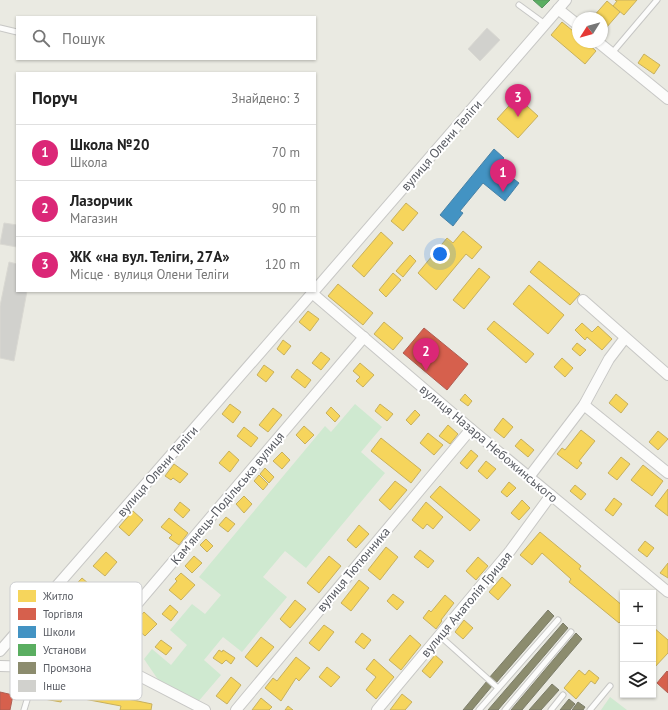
<!DOCTYPE html>
<html lang="uk">
<head>
<meta charset="utf-8">
<style>
	body { margin:0; font-family:"PT Sans",sans-serif; background:#f6f6f6; color:#222 }
	.controls { position:absolute; right:12px; bottom:12px; display:grid; overflow:hidden; border-radius:0px; box-shadow:0 1px 3px #0004 }
	.controls button { width:36px; height:36px; display:grid; place-items:center; padding:0; border:0; border-bottom:1px solid #e0e0e0; background:#fff; color:#222; font:20px sans-serif }
	.compass { position:absolute; left:572px; top:12px; width:36px; height:36px; border-radius:50%; background:#fff; box-shadow:0 1px 3px #0004; rotate:233deg }
	.you { position:absolute; left:440px; top:254px; width:14px; height:14px; margin:-10px; border:3px solid #fff; border-radius:50%; background:#1a73e8; box-shadow:0 0 0 6px #1a73e833 }
	.badge { display:grid; place-items:center; width:26px; height:26px; border-radius:50%; background:#db2777; color:#fff; font-size:13px; font-weight:700 }
	.pin { position:absolute; translate:-50% -33px; filter:drop-shadow(0 1px 2px #0008) }
	.pin::after { content:''; position:absolute; top:21px; width:14px; height:12px; background:inherit; clip-path:polygon(0 0,100% 0,50% 100%) }
	.list { margin:0; padding:0; list-style:none }
	h2 { display:flex; justify-content:space-between; align-items:center; height:52px; margin:0; padding:0 16px; font-size:17px }
	h2 small { font-size:13px; font-weight:400; color:#767676 }
	.list li { display:grid; grid-template-columns:26px 1fr auto; gap:12px; align-items:center; box-sizing:border-box; height:56px; padding:0 16px; border-top:1px solid #e0e0e0 }
	.list b { display:block; font-size:15px; white-space:nowrap }
	.list p { margin:0; font-size:13px; white-space:nowrap; color:#767676 }
	.list em { font-size:13px; font-style:normal; color:#767676 }
	.icon { flex:none; width:22px; height:22px; fill:none; stroke:currentColor; stroke-width:2; stroke-linecap:round; stroke-linejoin:round }
	.map { position:relative; flex:none; width:668px; height:710px; overflow:hidden }
	.search { position:absolute; background:#fff; box-shadow:0 1px 3px #0004; left:16px; top:16px; width:300px; height:44px; display:flex; align-items:center; gap:10px; box-sizing:border-box; padding:0 14px; border-radius:0px; color:#767676; font-size:15px }
	.panel { position:absolute; background:#fff; box-shadow:0 1px 3px #0004; left:16px; top:72px; width:300px; height:220px; border-radius:0px }
	.map>svg:first-child { display:block }
	.green { fill:#cfe9d0 }
	.homes { fill:#f6d55c; stroke:#c7b05e }
	.shops { fill:#d6604d; stroke:#b05e53 }
	.schools { fill:#4393c3; stroke:#4982a6 }
	.public { fill:#5aae61; stroke:#599561 }
	.industry { fill:#8c8c6e; stroke:#7c7d6a }
	.building { fill:#d1d1cd; stroke:#d9d8d2 }
	.lines { fill:none; stroke-linecap:round; stroke-linejoin:round }
	.service-casing { stroke:#c7c7c5; stroke-width:7 }
	.minor-casing { stroke:#c7c7c5; stroke-width:12 }
	.service { stroke:#fcfcfb; stroke-width:5 }
	.minor { stroke:#fcfcfb; stroke-width:10 }
	.labels { text-anchor:middle; stroke-width:4; stroke-linejoin:round; paint-order:stroke }
	.street-label { font-size:13px; fill:#585b62; stroke:#fff }
	.key { fill:#fff; stroke:#cdced0; stroke-width:1 }
	.key-label { font-size:11px; fill:#585b62 }
</style>
</head>
<body>
<div class="map">
<svg width="668" height="710" viewBox="0 0 668 710">
	<rect width="100%" height="100%" fill="#eaeae2"/>
	<g class="green">
		<path d="M355 404 382 427 361 452 385 473 306 568 285 551 263 577 287 597 242 652 223 637 204 660 221 675 197 703 161 684 144 659 152 649 171 665 187 645 170 630 192 604 205 614 221 595 199 577 325 426 331 432Z"/>
		<path d="M610 697 627 710H601Z"/>
	</g>
	<g class="homes">
		<path d="M615 0H637L624 15 613 6 617 1Z"/>
		<path d="M607 1 620 12 606 28 602 24V18L593 17Z"/>
		<path d="M562 22 578 35V42H586L596 51 585 64 551 35Z"/>
		<path d="M644 54 660 65 654 74 638 63Z"/>
		<path d="M517 97 538 116 518 138 497 119Z"/>
		<path d="M406 203 418 213 403 231 391 221Z"/>
		<path d="M463 231 482 247 472 259 466 254 436 290 418 273 447 238 453 243Z"/>
		<path d="M381 232 393 243 364 277 352 266Z"/>
		<path d="M410 255 416 261 403 277 396 271Z"/>
		<path d="M539 261 580 294 570 305 530 272Z"/>
		<path d="M479 268 490 277 464 309 453 300Z"/>
		<path d="M393 273 401 280 386 297 379 290Z"/>
		<path d="M338 284 373 313 363 325 328 296Z"/>
		<path d="M529 285 564 315 548 334 513 304Z"/>
		<path d="M308 311 319 319 310 331 299 322Z"/>
		<path d="M494 321 534 354 526 363 487 329Z"/>
		<path d="M384 322 403 338 393 350 374 334Z"/>
		<path d="M582 323 592 332 598 326 612 339 602 350 587 337 585 340 575 330Z"/>
		<path d="M283 340 291 346 284 355 277 349Z"/>
		<path d="M577 343 586 350 580 356 572 349Z"/>
		<path d="M321 352 330 359 321 370 312 363Z"/>
		<path d="M562 358 573 368 565 377 554 367Z"/>
		<path d="M360 363 374 375 363 387 356 381 360 377 353 371Z"/>
		<path d="M264 365 274 372 266 382 257 375Z"/>
		<path d="M297 369 311 380 305 388 291 377Z"/>
		<path d="M465 394 472 401 468 406 460 400Z"/>
		<path d="M616 394 628 404 621 413 609 403Z"/>
		<path d="M230 404 241 412 233 423 222 414Z"/>
		<path d="M380 404 393 414 387 421 375 411Z"/>
		<path d="M331 407 340 416 335 422 326 413Z"/>
		<path d="M273 408 282 415 268 432 259 425Z"/>
		<path d="M415 410 420 415 411 425 406 420Z"/>
		<path d="M503 418 513 427 504 438 494 430Z"/>
		<path d="M448 425 458 434 450 444 439 436Z"/>
		<path d="M304 426 314 435 305 444 296 435Z"/>
		<path d="M244 427 258 438 251 447 237 436Z"/>
		<path d="M581 430 595 441 579 461 582 463 577 469 557 454 562 448 565 450Z"/>
		<path d="M658 431 668 439 658 450 649 442Z"/>
		<path d="M428 433 443 445 434 455 420 443Z"/>
		<path d="M381 438 421 470 411 483 371 451Z"/>
		<path d="M521 439 534 450 528 457 515 446Z"/>
		<path d="M471 450 478 456 467 469 460 463Z"/>
		<path d="M229 451 239 460 230 472 219 463Z"/>
		<path d="M282 452 290 460 282 469 273 461Z"/>
		<path d="M621 457 630 464 617 480 608 473Z"/>
		<path d="M486 461 496 469 487 479 478 471Z"/>
		<path d="M174 464 188 474 180 483 173 478 171 480 165 476Z"/>
		<path d="M643 465 663 481 652 496 631 480Z"/>
		<path d="M265 468 274 477 269 483 260 474Z"/>
		<path d="M259 475 268 484 263 490 254 481Z"/>
		<path d="M395 481 407 490 390 510 379 500Z"/>
		<path d="M509 482 516 488 507 497 501 492Z"/>
		<path d="M575 485 586 494 581 500 570 491Z"/>
		<path d="M440 486 480 520 470 531 430 497Z"/>
		<path d="M668 489V516L655 506Z"/>
		<path d="M244 496 252 504 244 513 236 504Z"/>
		<path d="M614 498 622 504 613 516 605 510Z"/>
		<path d="M522 500 530 508 519 520 511 513Z"/>
		<path d="M180 502 190 510 183 518 174 510Z"/>
		<path d="M426 502 443 517 433 529 427 524 423 529 412 520Z"/>
		<path d="M133 511 143 520 129 536 119 527Z"/>
		<path d="M226 517 235 524 228 532 219 525Z"/>
		<path d="M169 518 188 533 179 545 169 538 172 535 161 527Z"/>
		<path d="M359 525 369 534 356 548 347 540Z"/>
		<path d="M540 532 581 566 579 569 623 606V623L621 621 619 623 569 582 571 579 542 553 532 565 520 555Z"/>
		<path d="M206 539 213 546 207 552 200 545Z"/>
		<path d="M645 541 654 548 647 557 638 550Z"/>
		<path d="M386 547 398 557 380 580 368 570Z"/>
		<path d="M420 550 434 561 428 568 414 557Z"/>
		<path d="M106 552 117 562 105 576 93 566Z"/>
		<path d="M194 556 202 563 192 573 185 566Z"/>
		<path d="M329 556 341 566 319 593 307 583Z"/>
		<path d="M478 557 488 566 476 580 466 571Z"/>
		<path d="M668 563V578L660 573Z"/>
		<path d="M181 573 195 585 181 600 169 590 177 581 175 579Z"/>
		<path d="M502 577 511 585 498 600 489 592Z"/>
		<path d="M82 578 89 584 76 602 67 594Z"/>
		<path d="M359 580 369 588 351 611 341 603Z"/>
		<path d="M393 594 404 602 397 610 387 601Z"/>
		<path d="M445 595 454 603 441 620 442 621 436 629 423 618 429 610 431 612Z"/>
		<path d="M295 600 306 609 290 628 280 619Z"/>
		<path d="M170 605 178 612 171 621 162 614Z"/>
		<path d="M144 612 157 624 145 636 132 625Z"/>
		<path d="M464 620 473 628 463 639 455 632Z"/>
		<path d="M324 625 334 632 319 651 309 643Z"/>
		<path d="M653 627 668 640V653L653 669Z"/>
		<path d="M362 633 371 640 364 649 355 642Z"/>
		<path d="M410 635 421 645 401 670 389 660Z"/>
		<path d="M261 637 274 647 257 667 245 657Z"/>
		<path d="M161 640 172 648 166 655 155 647Z"/>
		<path d="M219 650 222 652 223 650 235 658 231 664 226 660 222 664 213 658Z"/>
		<path d="M435 655 443 662 430 678 422 671Z"/>
		<path d="M296 657 310 668 299 681 296 678 281 701 265 688 273 678 277 681Z"/>
		<path d="M374 659 394 677 376 699 366 690 376 677 366 669Z"/>
		<path d="M327 667 340 677 331 687 319 677Z"/>
		<path d="M579 670 585 675 589 670 599 678 595 684 591 681 576 699 564 688Z"/>
		<path d="M231 677 241 685 227 704 216 696Z"/>
		<path d="M66 679 125 691 123 698 152 704 151 710H120L121 706 63 695 61 702 33 697 36 680 65 686Z"/>
		<path d="M402 694 412 702 405 710H390Z"/>
		<path d="M261 698 272 707 269 710H252Z"/>
		<path d="M288 706 293 710H285Z"/>
	</g>
	<g class="shops">
		<path d="M424 328 468 364 447 390 403 353Z"/>
		<path d="M667 671 668 672V693L657 683Z"/>
		<path d="M0 692 13 695 10 710H0Z"/>
	</g>
	<path class="schools" d="M494 149 504 158 497 166 519 183 505 201 483 183 460 211 463 213 453 226 440 215Z"/>
	<path class="public" d="M533 0H550L542 8Z"/>
	<g class="industry">
		<path d="M548 610 554 616 496 683 489 678Z"/>
		<path d="M563 623 568 628 498 710H488Z"/>
		<path d="M576 633 582 639 522 710H511Z"/>
		<path d="M487 681 492 686 472 710H463Z"/>
		<path d="M552 684 559 690 541 710H529Z"/>
		<path d="M569 699 575 704 570 710H560Z"/>
		<path d="M578 702 585 707 583 710H572Z"/>
	</g>
	<g class="building">
		<path d="M487 28 500 40 480 61 468 49Z"/>
		<path d="M4 223 17 225V247L0 244Z"/>
		<path d="M9 262 17 264V291H27L14 361 0 358V306Z"/>
	</g>
	<g class="lines">
		<g class="service-casing">
			<g id="service">
				<path d="M519 5 545 24"/>
				<path d="M0 28 17 32"/>
				<path d="M612 53 657 0"/>
				<path d="M440 636 498 688"/>
				<path d="M24 710 37 667"/>
				<path d="M479 710 558 620"/>
				<path d="M505 710 571 632"/>
				<path d="M551 710 563 695"/>
				<path d="M590 710 610 686"/>
			</g>
		</g>
		<g class="minor-casing">
			<g id="minor">
				<path d="M558 9 578 25"/>
				<path d="M598 42 668 99"/>
				<path d="M315 290 566 0"/>
				<path d="M312 293 471 429 668 592"/>
				<path d="M583 300 668 375"/>
				<path d="M584 405 668 473"/>
				<path d="M529 477 584 405 609 359 625 338"/>
				<path d="M0 651 314 291"/>
				<path d="M95 662 108 638 364 337"/>
				<path d="M0 666 37 667 95 662 124 668 205 710"/>
				<path d="M236 710 471 429"/>
				<path d="M377 710 510 551 551 495"/>
			</g>
		</g>
		<use href="#service" class="service"/>
		<use href="#minor" class="minor"/>
	</g>
	<g class="labels">
		<g class="street-label">
			<text transform="translate(441 145) rotate(-49)" y="5">вулиця Олени Теліги</text>
			<text transform="translate(489 443) rotate(40)" y="5">вулиця Назара Небожинського</text>
			<text transform="translate(157 471) rotate(-49)" y="5">вулиця Олени Теліги</text>
			<text transform="translate(227 498) rotate(-50)" y="5">Камʼянець-Подільська вулиця</text>
			<text transform="translate(353 569) rotate(-50)" y="5">вулиця Тютюнника</text>
			<text transform="translate(466 604) rotate(-50)" y="5">вулиця Анатолія Грицая</text>
		</g>
	</g>
	<rect x="10" y="582" width="132" height="118" rx="6" class="key"/>
	<rect x="18" y="590" width="18" height="12" fill="#f6d55c"/>
	<rect x="18" y="608" width="18" height="12" fill="#d6604d"/>
	<rect x="18" y="626" width="18" height="12" fill="#4393c3"/>
	<rect x="18" y="644" width="18" height="12" fill="#5aae61"/>
	<rect x="18" y="662" width="18" height="12" fill="#8c8c6e"/>
	<rect x="18" y="680" width="18" height="12" fill="#d1d1cd"/>
	<g class="key-label">
		<text x="43" y="600">Житло</text>
		<text x="43" y="618">Торгівля</text>
		<text x="43" y="636">Школи</text>
		<text x="43" y="654">Установи</text>
		<text x="43" y="672">Промзона</text>
		<text x="43" y="690">Інше</text>
	</g>
</svg>
<div class="controls">
<button>+</button>
<button>−</button>
<button><svg class="icon" aria-label="layers" viewBox="0 0 24 24"><path d="M12 4l9 5-9 5-9-5zM3 14l9 5 9-5"/></svg></button>
</div>
<svg class="compass" viewBox="-18 -18 36 36"><path d="M0-13l5 13h-10z" fill="#e53935"/><path d="M0 13l5-13h-10z" fill="#767676"/></svg>
<div class="you"></div>
<div class="pin badge" style="left:503px;top:192px">1</div>
<div class="pin badge" style="left:426px;top:371px">2</div>
<div class="pin badge" style="left:518px;top:117px">3</div>
<div class="search"><svg class="icon" aria-label="search" viewBox="0 0 24 24"><circle cx="10" cy="10" r="6"/><path d="M15 15l6 6"/></svg>Пошук</div>
<section class="panel">
<h2>Поруч<small>Знайдено: 3</small></h2>
<ul class="list">
<li><span class="badge">1</span><div><b>Школа №20</b><p>Школа</p></div><em>70 m</em></li>
<li><span class="badge">2</span><div><b>Лазорчик</b><p>Магазин</p></div><em>90 m</em></li>
<li><span class="badge">3</span><div><b>ЖК «на вул. Теліги, 27А»</b><p>Місце · вулиця Олени Теліги</p></div><em>120 m</em></li>
</ul>
</section>
</div>
</body>
</html>
